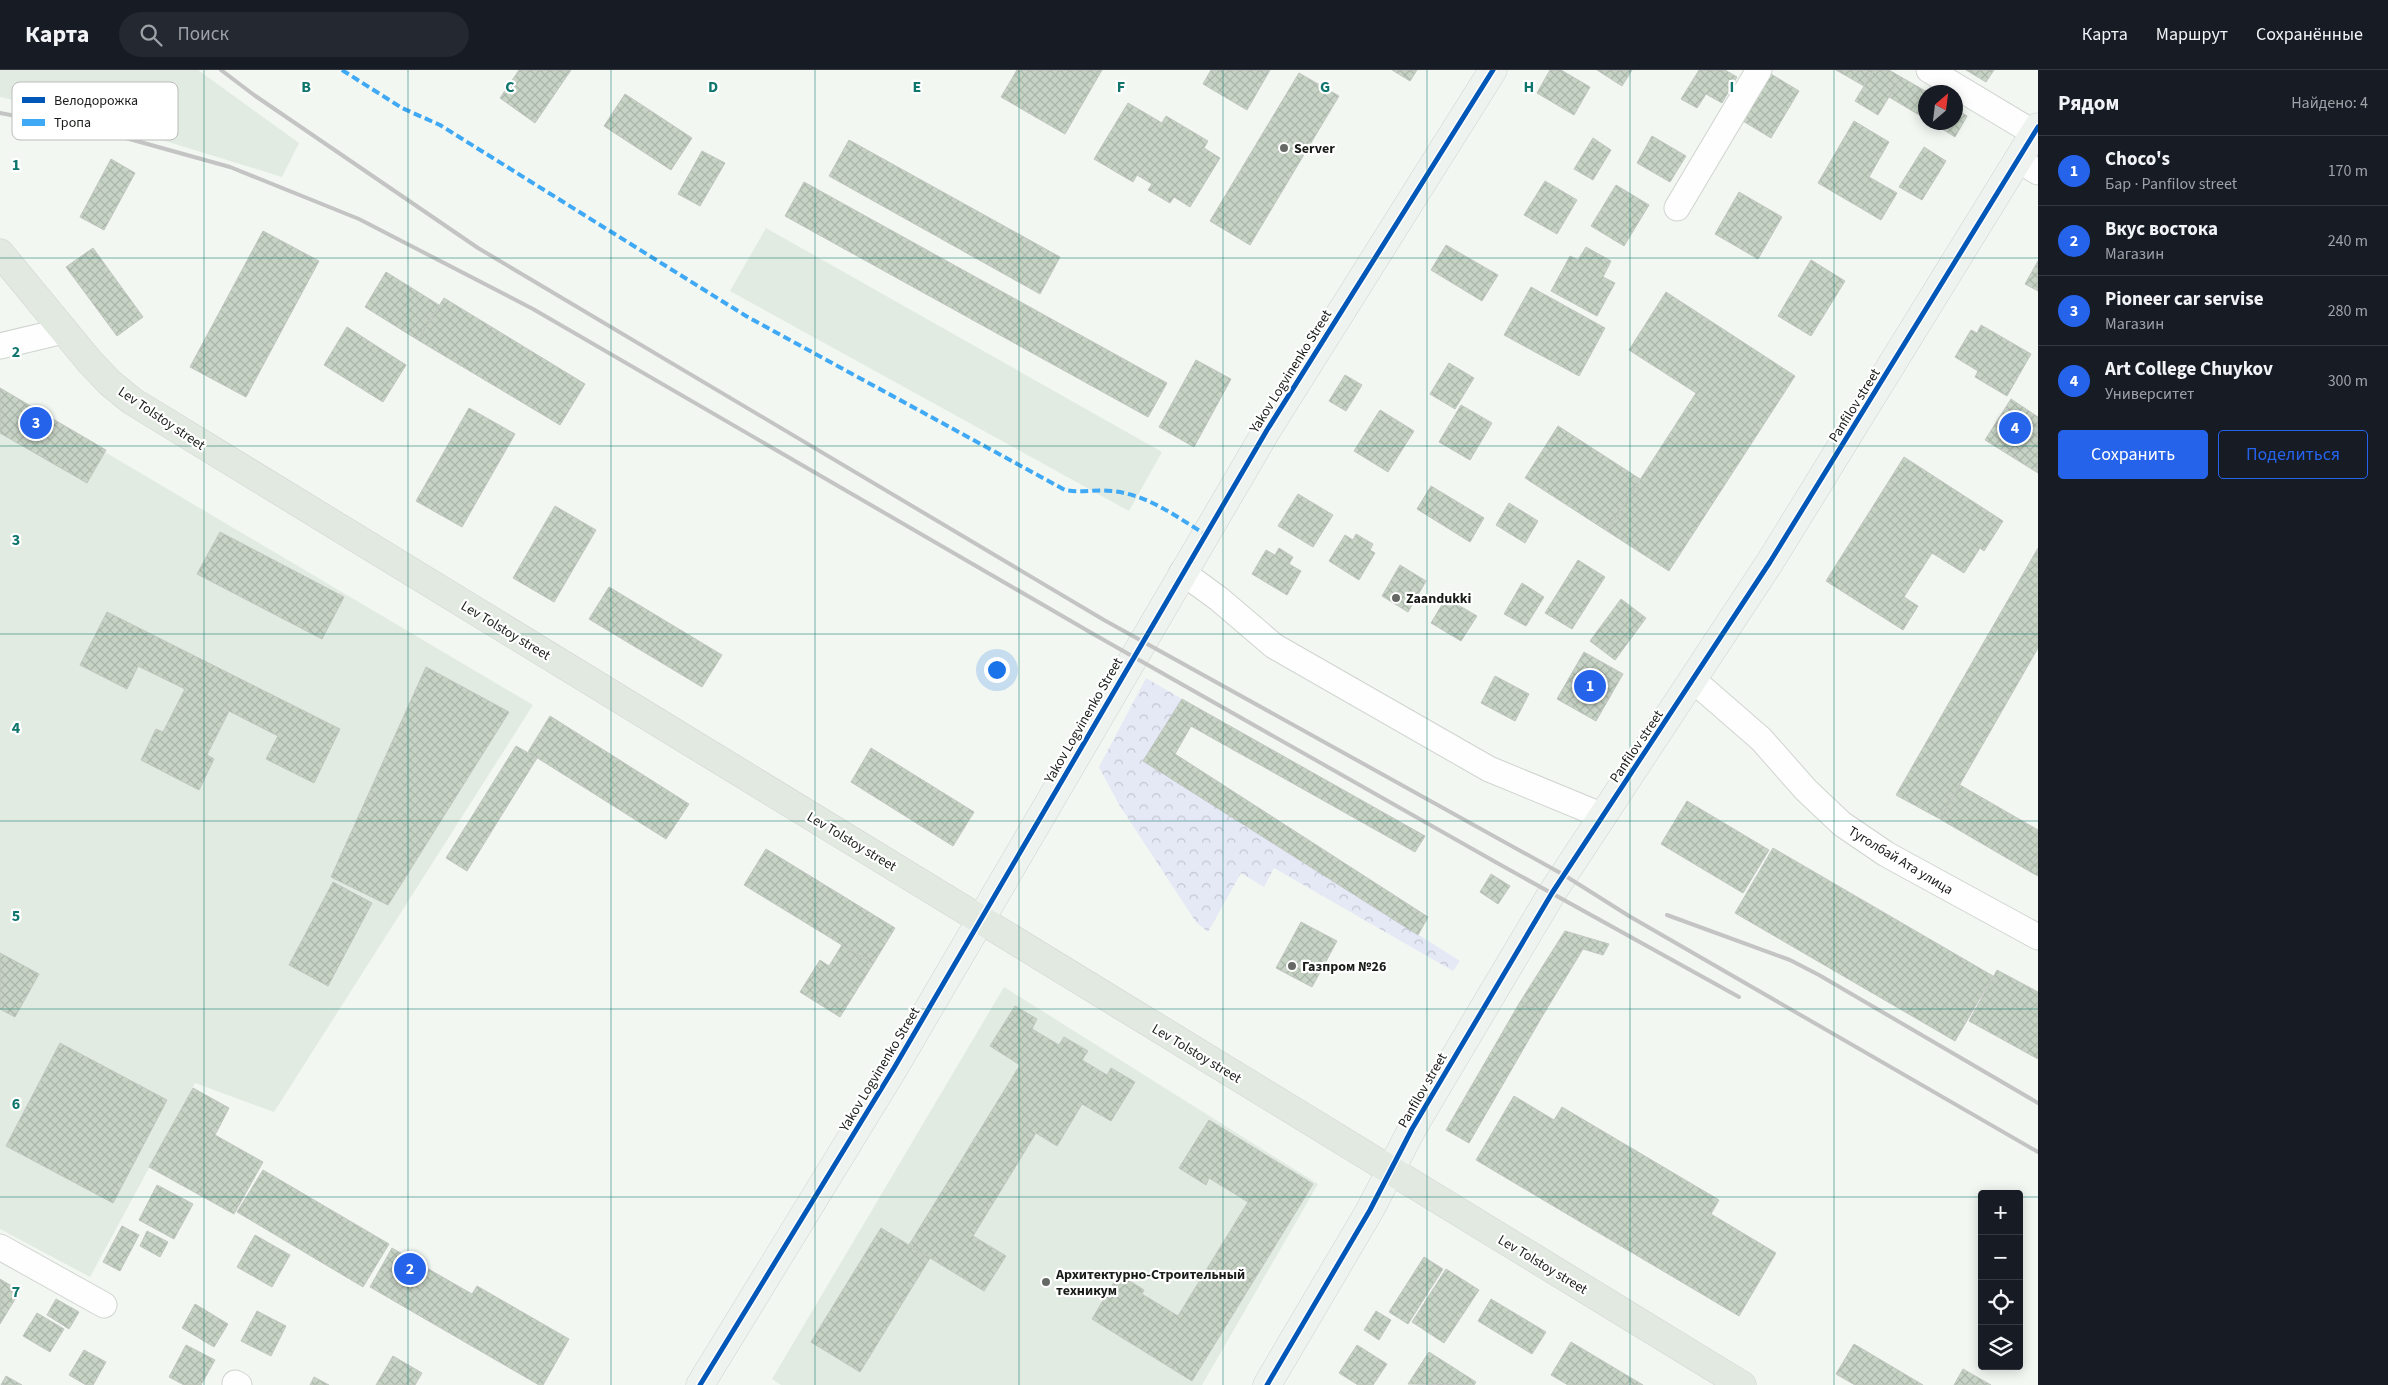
<!DOCTYPE html>
<html lang="ru">
<head>
<meta charset="utf-8">
<style>
	body { margin:0; font-family:"Source Sans 3",sans-serif; background:#242831; color:#f1f3f6 }
	.controls { position:absolute; right:15px; bottom:15px; display:grid; overflow:hidden; border-radius:5px; box-shadow:0 2px 12px #0003 }
	.controls button { width:45px; height:45px; display:grid; place-items:center; padding:0; border:0; border-bottom:1px solid #363941; background:#171b24; color:#f1f3f6; font:25px sans-serif }
	.compass { position:absolute; left:1918px; top:15px; width:45px; height:45px; border-radius:50%; background:#171b24; box-shadow:0 2px 12px #0003; rotate:28deg }
	.you { position:absolute; left:996px; top:599px; width:18px; height:18px; margin:-12px; border:4px solid #fff; border-radius:50%; background:#1a73e8; box-shadow:0 0 0 8px #1a73e833 }
	.badge { display:grid; place-items:center; width:32px; height:32px; border-radius:50%; background:#2563eb; color:#fff; font-size:16px; font-weight:700 }
	.pin { position:absolute; translate:-50% -50%; border:2px solid #fff; box-shadow:0 1px 5px #0006 }
	.list { margin:0; padding:0; list-style:none }
	h2 { display:flex; justify-content:space-between; align-items:center; height:65px; margin:0; padding:0 20px; font-size:21px }
	h2 small { font-size:16px; font-weight:400; color:#9ea1a6 }
	.list li { display:grid; grid-template-columns:32px 1fr auto; gap:15px; align-items:center; box-sizing:border-box; height:70px; padding:0 20px; border-top:1px solid #363941 }
	.list b { display:block; font-size:19px; white-space:nowrap }
	.list p { margin:0; font-size:16px; white-space:nowrap; color:#9ea1a6 }
	.list em { font-size:16px; font-style:normal; color:#9ea1a6 }
	.actions { display:flex; gap:10px; padding:15px 20px }
	.actions a { flex:1; padding:11px 0; border:1px solid #2563eb; border-radius:5px; text-align:center; font-size:18px; color:#2563eb }
	.actions .main { background:#2563eb; color:#fff }
	.icon { flex:none; width:28px; height:28px; fill:none; stroke:currentColor; stroke-width:2; stroke-linecap:round; stroke-linejoin:round }
	.map { position:relative; flex:none; width:2038px; height:1315px; overflow:hidden }
	header { display:flex; align-items:center; gap:30px; box-sizing:border-box; height:70px; padding:0 25px; background:#171b24; border-bottom:1px solid #363941 }
	header strong { font-size:24px }
	nav { display:flex; gap:28px; margin-inline-start:auto; font-size:18px }
	.search { width:350px; height:45px; background:#242831; display:flex; align-items:center; gap:12px; box-sizing:border-box; padding:0 18px; border-radius:28px; color:#9ea1a6; font-size:19px }
	main { display:flex }
	aside { flex:1; background:#171b24 }
	.map>svg:first-child { display:block }
	.built { fill:#e1ebe1 }
	.forest { fill:url(#forest-crowns) }
	.building { fill:url(#building-cross-hatch); stroke:#c2c6c1 }
	.lines { fill:none; stroke-linecap:round; stroke-linejoin:round }
	.street-casing { stroke:#d0d4d0; stroke-width:27 }
	.secondary-casing { stroke:#d0d4d0; stroke-width:29 }
	.primary-casing { stroke:#d1d3d1; stroke-width:29 }
	.street { stroke:#fdfefd; stroke-width:25 }
	.secondary { stroke:#eff3ef; stroke-width:28 }
	.primary { stroke:#e1e9e0; stroke-width:28 }
	.rail { stroke:#c3c4c3; stroke-width:4 }
	.quiet { stroke:#3fa9f5; stroke-width:4; stroke-dasharray:8 4; stroke-linecap:butt }
	.cycleway-casing { stroke:#fff; stroke-width:8 }
	.cycleway { stroke:#0057b8; stroke-width:5 }
	.grid { fill:none; stroke:#0f766e; stroke-width:1; stroke-opacity:0.55 }
	.poi-dot { fill:#656965; stroke:#fff; stroke-width:2 }
	.labels { text-anchor:middle; stroke-width:4.5; stroke-linejoin:round; paint-order:stroke }
	.poi-label { font-size:14px; font-weight:bold; fill:#191c19; stroke:#fff; text-anchor:start }
	.street-label { font-size:14px; fill:#191c19; stroke:#fff }
	.key { fill:#fff; stroke:#babbba; stroke-width:1 }
	.key-label { font-size:14px; fill:#191c19 }
	.grid-label { font-size:16px; text-anchor:middle; font-weight:bold; fill:#0f766e; stroke:#fff; stroke-width:4.5; stroke-linejoin:round; paint-order:stroke }
</style>
</head>
<body>
<header>
<strong>Карта</strong>
<div class="search"><svg class="icon" aria-label="search" viewBox="0 0 24 24"><circle cx="10" cy="10" r="6"/><path d="M15 15l6 6"/></svg>Поиск</div>
<nav><a>Карта</a><a>Маршрут</a><a>Сохранённые</a></nav>
</header>
<main>
<div class="map">
<svg width="2038" height="1315" viewBox="0 0 2038 1315">
	<defs>
		<pattern id="forest-crowns" width="20" height="18" patternUnits="userSpaceOnUse" patternTransform="scale(1.25)"><rect width="20" height="18" fill="#e5e9f6"/><path d="M2 6a3 3 0 1 1 6 0M12 15a3 3 0 1 1 6 0" fill="none" stroke="#c4c7d2"/></pattern>
		<pattern id="building-cross-hatch" width="8" height="8" patternUnits="userSpaceOnUse" patternTransform="scale(1.25)"><rect width="8" height="8" fill="#c7d4c5"/><path d="M0 0l8 8M0 8l8-8" fill="none" stroke="#aab5a9"/></pattern>
	</defs>
	<rect width="100%" height="100%" fill="#f2f7f2"/>
	<g class="built">
		<path d="M0 0H198L299 73 282 107 91 48 0 27Z"/>
		<path d="M766 158 1162 382 1129 441 730 221Z"/>
		<path d="M0 320 533 635 274 1042 195 1013 90 1207 0 1159Z"/>
		<path d="M1004 917 1318 1114 1202 1315H781L772 1309Z"/>
	</g>
	<path class="forest" d="M1146 608 1182 629 1144 691 1460 891 1453 901 1274 798 1264 817 1241 803 1208 862 1196 852 1118 733 1099 697Z"/>
	<g class="building">
		<path d="M519 0H571L535 53 500 28Z"/>
		<path d="M1017 0H1102L1065 64 1001 27Z"/>
		<path d="M1211 0H1270L1247 40 1203 14Z"/>
		<path d="M1392 0H1417L1410 11Z"/>
		<path d="M1550 0H1561L1590 17 1574 45 1537 23Z"/>
		<path d="M1597 0H1632L1622 16Z"/>
		<path d="M1699 0H1725L1737 7 1722 33 1706 24 1697 38 1681 29Z"/>
		<path d="M1836 0H1874L1864 16Z"/>
		<path d="M1874 0H1889L1901 7 1878 45 1855 31Z"/>
		<path d="M1966 0H1994L1986 12Z"/>
		<path d="M1299 3 1339 26 1250 175 1210 151Z"/>
		<path d="M1771 4 1799 21 1771 68 1743 51Z"/>
		<path d="M1901 7 1927 22H1926V49L1889 27Z"/>
		<path d="M625 24 692 68 671 100 604 56Z"/>
		<path d="M1128 33 1162 53 1166 46 1208 71 1204 78 1220 88 1190 137 1174 127 1170 133 1148 120 1152 114 1137 105 1133 112 1094 89Z"/>
		<path d="M1956 39 1967 46 1955 67 1931 52H1956Z"/>
		<path d="M1854 51 1889 72 1869 107 1897 123 1881 150 1818 113Z"/>
		<path d="M1652 66 1686 86 1670 112 1637 93Z"/>
		<path d="M1593 68 1611 80 1593 110 1574 99Z"/>
		<path d="M849 70 1060 187 1040 224 829 106Z"/>
		<path d="M1924 77 1946 91 1922 130 1899 117Z"/>
		<path d="M702 81 725 93 700 136 678 124Z"/>
		<path d="M111 89 135 103 104 160 80 147Z"/>
		<path d="M1545 111 1577 130 1557 164 1524 145Z"/>
		<path d="M804 112 1167 313 1148 347 785 146Z"/>
		<path d="M1616 115 1649 135 1624 176 1591 156Z"/>
		<path d="M1739 122 1782 147 1758 189 1715 164Z"/>
		<path d="M263 161 319 191 246 327 190 297Z"/>
		<path d="M1446 175 1498 205 1482 231 1431 200Z"/>
		<path d="M1586 177 1611 191 1603 207 1615 213 1597 246 1551 221 1570 186 1578 190Z"/>
		<path d="M93 178 143 247 117 266 66 197Z"/>
		<path d="M1811 190 1845 211 1811 266 1778 246Z"/>
		<path d="M2038 191V221L2025 214Z"/>
		<path d="M386 202 439 235 418 270 365 237Z"/>
		<path d="M1531 217 1605 258 1579 306 1504 265Z"/>
		<path d="M1666 222 1795 306 1669 501 1607 461 1696 323 1629 280Z"/>
		<path d="M444 228 585 314 560 355 418 270Z"/>
		<path d="M1981 255 2031 284 2007 326 1975 307 1978 301 1955 287 1971 260 1977 263Z"/>
		<path d="M347 257 406 295 383 332 324 295Z"/>
		<path d="M1196 290 1231 309 1194 377 1159 357Z"/>
		<path d="M1449 293 1474 308 1455 339 1430 324Z"/>
		<path d="M1345 305 1362 315 1346 341 1329 331Z"/>
		<path d="M0 318 106 380 87 413 0 363Z"/>
		<path d="M2011 329 2038 347V403L1985 370Z"/>
		<path d="M1461 335 1492 353 1470 390 1439 372Z"/>
		<path d="M469 338 515 364 462 457 416 431Z"/>
		<path d="M1380 340 1414 361 1388 402 1354 381Z"/>
		<path d="M1558 356 1640 409 1607 461 1525 408Z"/>
		<path d="M1904 387 2003 451 1984 481 1980 478 1964 503 1932 483 1904 527 1918 536 1903 560 1826 511Z"/>
		<path d="M1431 416 1484 448 1470 472 1417 439Z"/>
		<path d="M1298 424 1333 445 1313 477 1278 456Z"/>
		<path d="M1509 433 1538 451 1525 473 1496 455Z"/>
		<path d="M555 436 596 460 554 532 513 508Z"/>
		<path d="M220 462 344 527 322 569 197 504Z"/>
		<path d="M1356 464 1373 474 1370 480 1375 483 1359 510 1329 491 1345 465 1353 470Z"/>
		<path d="M1279 478 1293 487 1289 494 1301 501 1287 525 1252 504 1266 480 1275 485Z"/>
		<path d="M2038 478V578L1940 749 1896 725Z"/>
		<path d="M1578 490 1605 507 1572 559 1545 543Z"/>
		<path d="M1400 495 1426 511 1408 542 1382 526Z"/>
		<path d="M1522 513 1544 527 1526 556 1504 544Z"/>
		<path d="M609 517 722 585 702 617 589 549Z"/>
		<path d="M1446 528 1477 546 1461 571 1431 553Z"/>
		<path d="M1621 529 1646 548 1615 590 1590 571Z"/>
		<path d="M107 542 340 659 314 713 266 689 278 666 229 641 207 685 214 689 199 720 141 690 156 659 163 662 185 619 138 596 127 619 80 595Z"/>
		<path d="M1584 582 1623 604 1596 651 1557 629Z"/>
		<path d="M426 597 509 642 388 835 331 807Z"/>
		<path d="M1495 606 1529 624 1515 651 1481 633Z"/>
		<path d="M1182 629 1425 766 1415 782 1191 656 1175 684 1428 847 1418 865 1143 691Z"/>
		<path d="M550 646 689 734 666 769 528 682Z"/>
		<path d="M516 676 537 688 467 801 446 788Z"/>
		<path d="M871 678 974 742 953 776 851 712Z"/>
		<path d="M1960 715 2038 760V785L2029 801 1940 749Z"/>
		<path d="M1687 731 1769 780 1743 823 1661 774Z"/>
		<path d="M1773 778 1993 906 1955 971 1735 843Z"/>
		<path d="M766 779 895 858 873 894 744 815Z"/>
		<path d="M2038 785V806L2029 801Z"/>
		<path d="M1491 804 1510 816 1498 834 1480 822Z"/>
		<path d="M333 812 372 833 328 916 289 895Z"/>
		<path d="M1301 852 1337 871 1312 917 1276 898Z"/>
		<path d="M1565 861 1609 874 1603 885 1583 879 1543 945 1520 932Z"/>
		<path d="M842 875 873 894 840 947 800 922 820 890 829 896Z"/>
		<path d="M0 883 39 904 15 947 0 939Z"/>
		<path d="M1997 900 2038 922V989L1969 951Z"/>
		<path d="M1520 932 1543 945 1469 1073 1446 1060Z"/>
		<path d="M1015 936 1037 949 1032 959 1059 975 1064 967 1088 981 1082 990 1107 1005 1111 998 1135 1012 1111 1051 1082 1034 1057 1076 1036 1063 973 1166 1006 1186 984 1221 909 1175 1020 995 990 976Z"/>
		<path d="M60 973 167 1030 113 1133 6 1076Z"/>
		<path d="M193 1018 229 1038 215 1065 263 1092 234 1144 149 1097Z"/>
		<path d="M1514 1026 1554 1050 1562 1037 1719 1130 1711 1144 1776 1183 1739 1246 1476 1090Z"/>
		<path d="M1209 1050 1313 1114 1192 1311 1092 1249 1119 1204 1144 1220 1142 1224 1178 1246 1248 1132 1209 1108 1206 1115 1179 1098Z"/>
		<path d="M263 1100 389 1174 363 1217 237 1142Z"/>
		<path d="M157 1115 193 1134 174 1169 139 1150Z"/>
		<path d="M122 1156 139 1165 120 1201 103 1192Z"/>
		<path d="M881 1158 930 1188 860 1302 811 1272Z"/>
		<path d="M147 1161 168 1172 160 1187 140 1176Z"/>
		<path d="M255 1165 290 1185 272 1217 237 1197Z"/>
		<path d="M392 1178 472 1224 477 1216 569 1269 543 1315H539L370 1217Z"/>
		<path d="M1424 1187 1443 1199 1408 1254 1389 1242Z"/>
		<path d="M1446 1199 1479 1220 1444 1273 1412 1252Z"/>
		<path d="M0 1209 20 1221 0 1254Z"/>
		<path d="M56 1229 79 1242 69 1259 47 1245Z"/>
		<path d="M1491 1229 1546 1262 1532 1284 1478 1251Z"/>
		<path d="M195 1234 228 1254 214 1277 182 1258Z"/>
		<path d="M257 1241 286 1256 271 1286 241 1271Z"/>
		<path d="M1376 1241 1391 1250 1379 1270 1364 1260Z"/>
		<path d="M37 1243 64 1259 50 1282 23 1266Z"/>
		<path d="M1571 1272 1643 1315H1568L1551 1305Z"/>
		<path d="M1854 1274 1923 1315H1855L1836 1304Z"/>
		<path d="M186 1275 215 1290 201 1315H184L169 1307Z"/>
		<path d="M1357 1275 1387 1294 1373 1315H1358L1339 1303Z"/>
		<path d="M84 1280 106 1292 93 1315H86L69 1305Z"/>
		<path d="M1429 1282 1476 1312 1474 1315 1408 1314Z"/>
		<path d="M393 1286 422 1303 415 1315H376Z"/>
		<path d="M1963 1299 1991 1315H1954Z"/>
		<path d="M6 1306 22 1315H1Z"/>
		<path d="M314 1307 329 1315H310Z"/>
	</g>
	<g class="lines">
		<g class="street-casing">
			<g id="street">
				<path d="M1929 0 2034 63"/>
				<path d="M2018 90 2038 102"/>
				<path d="M1677 138 1759 0"/>
				<path d="M0 276 63 261"/>
				<path d="M1182 502 1219 529 1274 576 1489 699 1603 746"/>
				<path d="M1693 610 1761 669 1806 720 1842 754 1886 784 2038 867"/>
				<path d="M0 1177 104 1235"/>
				<path d="M235 1313 239 1315"/>
			</g>
		</g>
		<g class="secondary-casing">
			<g id="secondary">
				<path d="M700 1315 894 998 1267 360 1493 0"/>
				<path d="M1267 1315 1370 1140 1412 1059 1552 823 1770 492 2038 57"/>
			</g>
		</g>
		<g class="primary-casing">
			<path id="primary" d="M0 183 90 292 110 313 132 331 1742 1315"/>
		</g>
		<use href="#street" class="street"/>
		<use href="#secondary" class="secondary"/>
		<use href="#primary" class="primary"/>
		<g class="rail">
			<path d="M221 0 254 25 478 178 1104 550 1564 805 1629 846 2038 1082"/>
			<path d="M0 43 115 65 230 97 359 149 533 239 1095 565 1499 794 1739 927"/>
			<path d="M1667 845 1790 890 1819 905 2038 1033"/>
		</g>
		<path class="quiet" d="M342 0 402 38 440 55 746 246 1065 420C1081 423 1096 419 1111 421 1147 424 1175 446 1205 464"/>
		<g class="cycleway-casing">
			<g id="cycleway">
				<path d="M700 1315 894 998 1267 360 1493 0"/>
				<path d="M1267 1315 1370 1140 1412 1059 1552 823 1770 492 2038 57"/>
			</g>
		</g>
		<use href="#cycleway" class="cycleway"/>
	</g>
	<path class="grid" d="M204 0V1315M408 0V1315M611 0V1315M815 0V1315M1019 0V1315M1223 0V1315M1427 0V1315M1630 0V1315M1834 0V1315M0 188H2038M0 376H2038M0 564H2038M0 751H2038M0 939H2038M0 1127H1982M2019 1127H2038"/>
	<g class="poi-dot">
		<circle cx="1284" cy="78" r="5"/>
		<circle cx="1396" cy="528" r="5"/>
		<circle cx="1292" cy="896" r="5"/>
		<circle cx="1046" cy="1212" r="5"/>
	</g>
	<g class="labels">
		<g class="poi-label">
			<text x="1294" y="83">Server</text>
			<text x="1406" y="533">Zaandukki</text>
			<text x="1302" y="901">Газпром №26</text>
			<text x="1056" y="1209">Архитектурно-Строительный<tspan x="1056" dy="16">техникум</tspan></text>
		</g>
		<g class="street-label">
			<text transform="translate(1290 301) rotate(-58)" y="5">Yakov Logvinenko Street</text>
			<text transform="translate(1854 335) rotate(-58)" y="5">Panfilov street</text>
			<text transform="translate(162 348) rotate(34)" y="5">Lev Tolstoy street</text>
			<text transform="translate(506 560) rotate(31)" y="5">Lev Tolstoy street</text>
			<text transform="translate(1083 650) rotate(-60)" y="5">Yakov Logvinenko Street</text>
			<text transform="translate(1636 676) rotate(-56)" y="5">Panfilov street</text>
			<text transform="translate(852 771) rotate(31)" y="5">Lev Tolstoy street</text>
			<text transform="translate(1901 790) rotate(31)" y="5">Туголбай Ата улица</text>
			<text transform="translate(1197 983) rotate(31)" y="5">Lev Tolstoy street</text>
			<text transform="translate(879 999) rotate(-59)" y="5">Yakov Logvinenko Street</text>
			<text transform="translate(1422 1020) rotate(-60)" y="5">Panfilov street</text>
			<text transform="translate(1543 1194) rotate(31)" y="5">Lev Tolstoy street</text>
		</g>
	</g>
	<rect x="12" y="12" width="166" height="58" rx="8" class="key"/>
	<rect x="22" y="27" width="23" height="6" fill="#0057b8"/>
	<rect x="22" y="49" width="23" height="7" fill="#3fa9f5"/>
	<g class="key-label">
		<text x="54" y="35">Велодорожка</text>
		<text x="54" y="57">Тропа</text>
	</g>
	<g class="grid-label">
		<text x="306" y="22">B</text>
		<text x="510" y="22">C</text>
		<text x="713" y="22">D</text>
		<text x="917" y="22">E</text>
		<text x="1121" y="22">F</text>
		<text x="1325" y="22">G</text>
		<text x="1529" y="22">H</text>
		<text x="1732" y="22">I</text>
		<text x="16" y="100">1</text>
		<text x="16" y="287">2</text>
		<text x="16" y="475">3</text>
		<text x="16" y="663">4</text>
		<text x="16" y="851">5</text>
		<text x="16" y="1039">6</text>
		<text x="16" y="1227">7</text>
	</g>
</svg>
<div class="controls">
<button>+</button>
<button>−</button>
<button><svg class="icon" aria-label="locate" viewBox="0 0 24 24"><circle cx="12" cy="12" r="6"/><path d="M12 2v4M12 18v4M2 12h4M18 12h4"/></svg></button>
<button><svg class="icon" aria-label="layers" viewBox="0 0 24 24"><path d="M12 4l9 5-9 5-9-5zM3 14l9 5 9-5"/></svg></button>
</div>
<svg class="compass" viewBox="-18 -18 36 36"><path d="M0-13l5 13h-10z" fill="#e53935"/><path d="M0 13l5-13h-10z" fill="#9ea1a6"/></svg>
<div class="you"></div>
<div class="pin badge" style="left:1590px;top:616px">1</div>
<div class="pin badge" style="left:410px;top:1199px">2</div>
<div class="pin badge" style="left:36px;top:353px">3</div>
<div class="pin badge" style="left:2015px;top:358px">4</div>
</div>
<aside>
<h2>Рядом<small>Найдено: 4</small></h2>
<ul class="list">
<li><span class="badge">1</span><div><b>Choco's</b><p>Бар · Panfilov street</p></div><em>170 m</em></li>
<li><span class="badge">2</span><div><b>Вкус востока</b><p>Магазин</p></div><em>240 m</em></li>
<li><span class="badge">3</span><div><b>Pioneer car servise</b><p>Магазин</p></div><em>280 m</em></li>
<li><span class="badge">4</span><div><b>Art College Chuykov</b><p>Университет</p></div><em>300 m</em></li>
</ul>
<div class="actions"><a class="main">Сохранить</a><a>Поделиться</a></div>
</aside>
</main>
</body>
</html>
